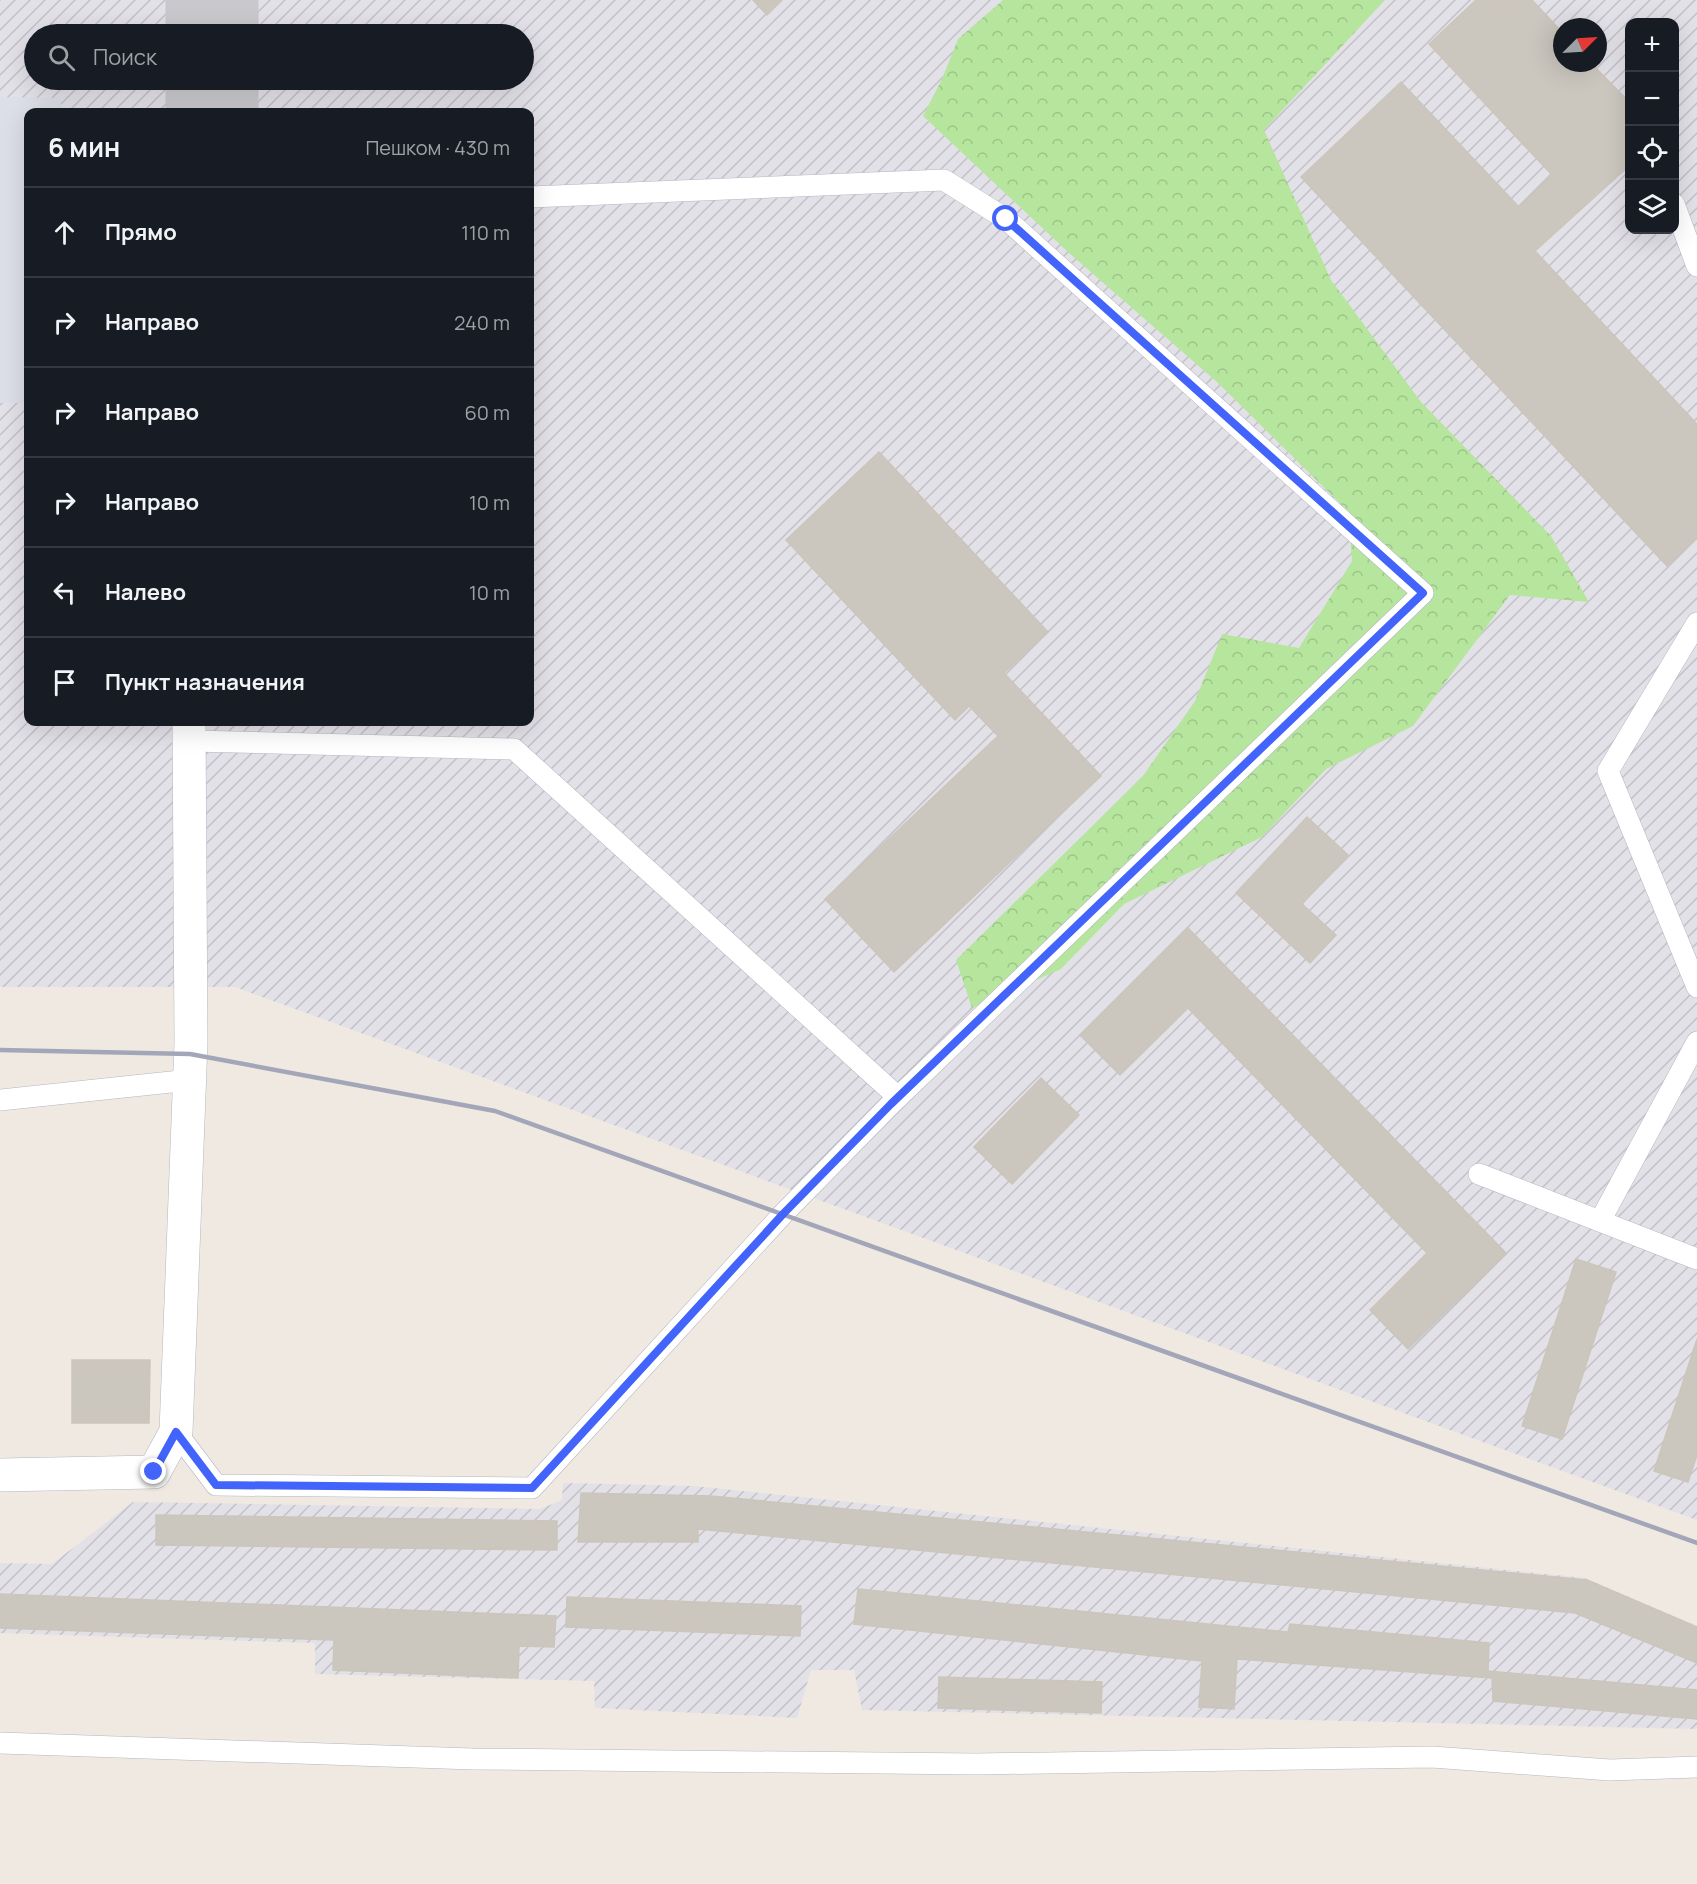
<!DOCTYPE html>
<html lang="ru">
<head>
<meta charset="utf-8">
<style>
	body { margin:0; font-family:Manrope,sans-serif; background:#20242c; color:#f1f3f6 }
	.controls { position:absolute; right:18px; top:18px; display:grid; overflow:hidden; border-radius:12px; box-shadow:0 6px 24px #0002 }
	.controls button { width:54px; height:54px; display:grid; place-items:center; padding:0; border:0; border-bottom:2px solid #363941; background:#171b24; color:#f1f3f6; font:30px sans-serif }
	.compass { position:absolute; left:1553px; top:18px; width:54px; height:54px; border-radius:50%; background:#171b24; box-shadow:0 6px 24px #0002; rotate:66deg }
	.stop { position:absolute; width:18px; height:18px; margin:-14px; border:4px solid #4264fb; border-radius:50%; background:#fff }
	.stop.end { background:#4264fb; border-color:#fff; box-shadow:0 2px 6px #0008 }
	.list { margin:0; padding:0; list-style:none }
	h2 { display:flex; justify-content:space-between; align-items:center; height:78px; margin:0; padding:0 24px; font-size:26px }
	h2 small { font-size:20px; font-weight:400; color:#9ea1a6 }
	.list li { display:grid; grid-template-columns:39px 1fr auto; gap:18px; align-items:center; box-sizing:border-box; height:90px; padding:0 24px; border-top:2px solid #363941 }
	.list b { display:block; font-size:22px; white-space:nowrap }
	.list em { font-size:20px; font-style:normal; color:#9ea1a6 }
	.icon { flex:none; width:33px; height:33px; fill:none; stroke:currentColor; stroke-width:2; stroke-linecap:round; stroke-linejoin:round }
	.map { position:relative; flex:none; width:1697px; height:1884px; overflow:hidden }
	.search { position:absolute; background:#171b24; box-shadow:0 6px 24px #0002; left:24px; top:24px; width:510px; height:66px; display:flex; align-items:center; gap:15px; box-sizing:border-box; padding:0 21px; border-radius:33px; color:#9ea1a6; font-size:22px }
	.panel { position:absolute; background:#171b24; box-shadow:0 6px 24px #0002; left:24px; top:108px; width:510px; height:618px; border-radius:12px }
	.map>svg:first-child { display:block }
	.industrial { fill:url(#industrial-furrows); fill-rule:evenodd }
	.airport { fill:#dcdee8 }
	.forest { fill:url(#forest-crowns) }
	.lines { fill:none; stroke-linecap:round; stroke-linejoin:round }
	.taxiway { stroke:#c9c8cc; stroke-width:93 }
	.building { fill:#cbc7bf; stroke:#cbc5ba; stroke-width:1.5 }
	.service-casing { stroke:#b4b7c1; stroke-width:22 }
	.minor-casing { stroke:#b4b7c1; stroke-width:34 }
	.service { stroke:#fff; stroke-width:21 }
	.minor { stroke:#fff; stroke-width:33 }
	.rail { stroke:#a3a6b8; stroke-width:4.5 }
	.route { stroke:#4264fb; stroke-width:8 }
</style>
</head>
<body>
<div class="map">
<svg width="1697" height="1884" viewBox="0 0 1697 1884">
	<defs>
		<pattern id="industrial-furrows" width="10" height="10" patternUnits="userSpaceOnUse" patternTransform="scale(1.5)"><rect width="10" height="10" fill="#e3e1e8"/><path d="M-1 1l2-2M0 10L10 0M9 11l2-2" fill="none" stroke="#c3c1c7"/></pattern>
		<pattern id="forest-crowns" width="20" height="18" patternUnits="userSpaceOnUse" patternTransform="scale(1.5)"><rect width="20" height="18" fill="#b6e59e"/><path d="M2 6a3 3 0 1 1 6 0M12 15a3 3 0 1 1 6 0" fill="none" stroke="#9dc588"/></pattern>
	</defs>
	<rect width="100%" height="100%" fill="#efe9e1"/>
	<g class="industrial">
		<path d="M0 0H1697V1520L235 987H0ZM1630 22H1674V230H1630ZM1562 27H1598V63H1562ZM34 34H524V80H34ZM28 112H530V722H28Z"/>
		<path d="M563 1483 694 1486 1585 1578 1697 1626V1729L862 1710 854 1670H811L797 1718 595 1708 594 1681 315 1674V1643L0 1633V1563L52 1564 133 1502 540 1509 562 1500Z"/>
	</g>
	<path class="airport" d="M0 97 61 98V112H28V403H0Z"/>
	<path class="forest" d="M1003 0H1385L1264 130 1331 280 1421 402 1551 536 1589 602 1510 595 1413 726 1326 769 1262 837 1124 904 1061 969 972 1008 956 960 1143 776 1195 701 1222 634 1299 648 1352 561 1348 511 1217 382 1069 253 923 116 942 79 958 39Z"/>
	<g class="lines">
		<g class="taxiway">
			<path d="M212 34V0"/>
			<path d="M212 112V80"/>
		</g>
	</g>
	<g class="building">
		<path d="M753 0H782L767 15Z"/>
		<path d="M1476 0H1532L1562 32V63H1591L1630 103V165L1535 251 1697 424V538L1667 566 1301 177 1401 82 1519 207 1552 175 1429 44Z"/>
		<path d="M879 452 1048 632 1004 673 1101 776 894 972 825 899 998 736 969 706 955 720 786 540Z"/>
		<path d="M1307 817 1348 855 1302 904 1336 935 1310 963 1236 893Z"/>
		<path d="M1188 928 1506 1253 1408 1349 1370 1310 1427 1253 1188 1008 1120 1075 1080 1035Z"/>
		<path d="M1041 1078 1079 1115 1012 1184 974 1147Z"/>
		<path d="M1576 1259 1616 1272 1562 1439 1522 1426Z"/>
		<path d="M1697 1339V1455L1688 1482 1654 1471Z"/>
		<path d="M72 1360H150L149 1423H72Z"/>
		<path d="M581 1493 711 1496 1587 1580 1697 1627V1663L1575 1613 698 1529V1542H578Z"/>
		<path d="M156 1515 557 1521V1550L156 1545Z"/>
		<path d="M858 1589 1288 1632 1290 1624 1489 1643 1488 1671 1697 1690V1719L1493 1701 1492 1678 1237 1659 1234 1709 1199 1707 1202 1661 854 1624Z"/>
		<path d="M0 1594 556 1616 554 1647 519 1646 518 1678 333 1670 334 1640 0 1628Z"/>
		<path d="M567 1597 801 1606 800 1636 566 1627Z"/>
		<path d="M939 1677 1102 1682 1101 1713 938 1708Z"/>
	</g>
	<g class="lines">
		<g class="service-casing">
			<g id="service">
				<path d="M1674 204 1697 266"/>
				<path d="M1697 623 1608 771 1697 987"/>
				<path d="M191 741 514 749 898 1097"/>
				<path d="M0 1100 190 1080"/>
				<path d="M1479 1174 1697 1259"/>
				<path d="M1600 1221 1697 1042"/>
				<path d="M176 1432 216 1485 532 1488 784 1213 891 1104 1423 593 1006 219 944 180 530 197"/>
				<path d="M0 1743 473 1759 977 1764 1432 1757 1610 1770 1697 1767"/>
			</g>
		</g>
		<g class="minor-casing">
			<path id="minor" d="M0 1475 154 1472 176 1432 191 1043 189 722"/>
		</g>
		<use href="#service" class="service"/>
		<use href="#minor" class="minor"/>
		<path class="rail" d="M0 1050 190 1054 495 1111 1697 1543"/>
	</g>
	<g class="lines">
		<path class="route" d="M154 1472 176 1432 216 1485 532 1488 784 1213 891 1104 1423 593 1006 219"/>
	</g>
</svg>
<div class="controls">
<button>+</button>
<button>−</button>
<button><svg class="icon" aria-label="locate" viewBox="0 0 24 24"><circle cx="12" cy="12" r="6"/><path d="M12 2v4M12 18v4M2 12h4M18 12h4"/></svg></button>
<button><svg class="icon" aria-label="layers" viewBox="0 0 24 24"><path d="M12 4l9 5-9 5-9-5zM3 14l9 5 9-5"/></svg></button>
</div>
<svg class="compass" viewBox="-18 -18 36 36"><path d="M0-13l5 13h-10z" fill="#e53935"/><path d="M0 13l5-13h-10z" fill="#9ea1a6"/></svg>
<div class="stop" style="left:1006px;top:219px"></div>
<div class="stop end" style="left:154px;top:1472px"></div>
<div class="search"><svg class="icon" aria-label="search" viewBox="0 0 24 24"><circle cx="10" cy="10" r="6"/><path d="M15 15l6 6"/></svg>Поиск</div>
<section class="panel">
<h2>6 мин<small>Пешком · 430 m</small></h2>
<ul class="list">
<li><svg class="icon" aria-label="ahead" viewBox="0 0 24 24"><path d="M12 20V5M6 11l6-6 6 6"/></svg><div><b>Прямо</b></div><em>110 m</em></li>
<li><svg class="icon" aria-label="right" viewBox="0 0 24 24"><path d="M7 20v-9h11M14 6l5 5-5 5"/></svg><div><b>Направо</b></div><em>240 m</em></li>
<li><svg class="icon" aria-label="right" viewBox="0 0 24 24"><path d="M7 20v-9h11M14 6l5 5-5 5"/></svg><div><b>Направо</b></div><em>60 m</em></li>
<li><svg class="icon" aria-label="right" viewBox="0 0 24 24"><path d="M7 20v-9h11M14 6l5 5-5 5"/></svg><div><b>Направо</b></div><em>10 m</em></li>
<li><svg class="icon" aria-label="left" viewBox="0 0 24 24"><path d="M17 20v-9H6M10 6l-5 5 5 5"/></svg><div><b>Налево</b></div><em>10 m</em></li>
<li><svg class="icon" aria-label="arrive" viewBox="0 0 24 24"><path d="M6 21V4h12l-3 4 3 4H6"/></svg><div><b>Пункт назначения</b></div></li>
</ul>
</section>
</div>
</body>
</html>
